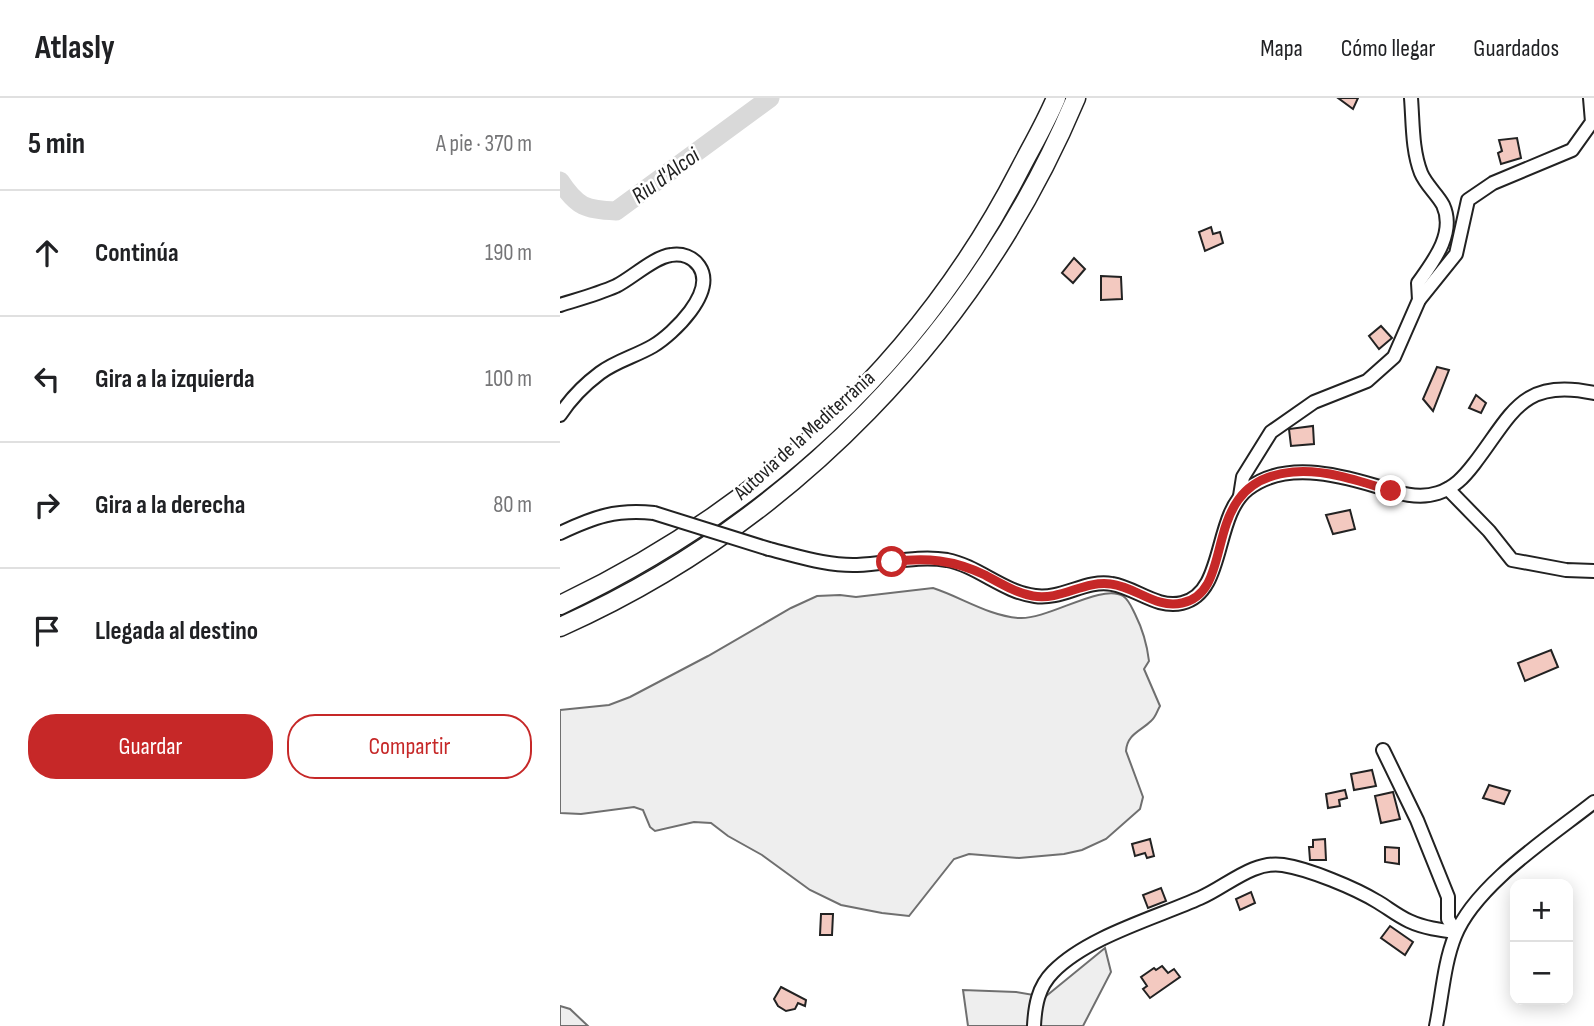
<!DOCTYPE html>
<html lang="es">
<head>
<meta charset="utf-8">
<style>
	body { margin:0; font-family:"Sofia Sans Condensed",sans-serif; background:#f2f2f2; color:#202124 }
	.controls { position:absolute; right:21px; bottom:21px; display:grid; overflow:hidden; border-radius:14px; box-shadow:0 4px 18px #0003 }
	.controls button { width:63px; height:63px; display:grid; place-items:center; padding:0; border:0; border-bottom:2px solid #e0e0e0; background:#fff; color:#202124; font:35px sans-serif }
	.stop { position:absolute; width:21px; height:21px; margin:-16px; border:5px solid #c62828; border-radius:50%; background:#fff }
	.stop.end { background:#c62828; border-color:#fff; box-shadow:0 2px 7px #0008 }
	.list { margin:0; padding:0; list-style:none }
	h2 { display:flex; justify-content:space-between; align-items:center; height:91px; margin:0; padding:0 28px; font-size:30px }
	h2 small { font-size:23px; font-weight:400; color:#757577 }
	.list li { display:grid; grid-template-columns:46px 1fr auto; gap:21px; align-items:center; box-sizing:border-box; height:126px; padding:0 28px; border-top:2px solid #e0e0e0 }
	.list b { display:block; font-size:26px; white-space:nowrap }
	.list em { font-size:23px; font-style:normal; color:#757577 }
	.actions { display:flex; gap:14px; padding:21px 28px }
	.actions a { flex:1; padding:16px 0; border:2px solid #c62828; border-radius:28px; text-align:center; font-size:24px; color:#c62828 }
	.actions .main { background:#c62828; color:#fff }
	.icon { flex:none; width:38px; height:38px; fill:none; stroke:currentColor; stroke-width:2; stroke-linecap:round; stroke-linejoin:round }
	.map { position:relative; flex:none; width:1034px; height:928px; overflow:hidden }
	header { display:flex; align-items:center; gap:42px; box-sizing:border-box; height:98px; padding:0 35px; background:#fff; border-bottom:2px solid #e0e0e0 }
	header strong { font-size:33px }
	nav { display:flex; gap:38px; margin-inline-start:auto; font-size:24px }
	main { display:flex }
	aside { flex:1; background:#fff }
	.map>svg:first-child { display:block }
	.green { fill:#eee; stroke:#6f6f6f; stroke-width:2 }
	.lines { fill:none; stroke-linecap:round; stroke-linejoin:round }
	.river { stroke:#d9d9d9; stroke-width:19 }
	.building { fill:#f3c9c0; stroke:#222; stroke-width:2 }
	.minor-casing { stroke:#222; stroke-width:16 }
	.highway-casing { stroke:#222; stroke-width:21 }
	.minor { stroke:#fff; stroke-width:12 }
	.highway { stroke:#fff; stroke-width:18 }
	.minor-bridge-casing { stroke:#222; stroke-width:16; stroke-linecap:butt }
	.minor-bridge { stroke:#fff; stroke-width:12 }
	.route { stroke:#c62828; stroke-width:9 }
	.labels { text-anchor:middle; stroke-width:5; stroke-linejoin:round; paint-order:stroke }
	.street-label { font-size:21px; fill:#222; stroke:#fff }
	.water-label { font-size:23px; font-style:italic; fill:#222; stroke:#fff }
</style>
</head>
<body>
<header>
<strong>Atlasly</strong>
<nav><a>Mapa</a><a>Cómo llegar</a><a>Guardados</a></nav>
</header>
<main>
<aside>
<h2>5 min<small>A pie · 370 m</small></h2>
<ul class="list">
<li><svg class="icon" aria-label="ahead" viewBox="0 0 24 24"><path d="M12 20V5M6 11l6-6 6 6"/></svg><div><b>Continúa</b></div><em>190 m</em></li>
<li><svg class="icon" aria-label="left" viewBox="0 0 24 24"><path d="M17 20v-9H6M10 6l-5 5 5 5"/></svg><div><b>Gira a la izquierda</b></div><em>100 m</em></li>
<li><svg class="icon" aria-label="right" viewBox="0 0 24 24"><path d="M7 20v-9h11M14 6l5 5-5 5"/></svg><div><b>Gira a la derecha</b></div><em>80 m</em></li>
<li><svg class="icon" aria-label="arrive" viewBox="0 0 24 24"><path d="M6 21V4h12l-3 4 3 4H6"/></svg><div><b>Llegada al destino</b></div></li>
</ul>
<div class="actions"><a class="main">Guardar</a><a>Compartir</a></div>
</aside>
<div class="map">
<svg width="1034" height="928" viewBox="0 0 1034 928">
	<rect width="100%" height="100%" fill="#fff"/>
	<g class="green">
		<path d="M373 490C401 499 429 518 459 520 488 522 541 485 563 498 569 502 572 510 575 516 583 532 587 546 589 563L584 571 600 608C597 613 596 619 591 623 581 633 567 636 566 653L583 699 580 711 546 741 522 752 504 756 459 760 409 756 394 761 349 818 322 815 281 807 250 792 202 757 168 738 151 725 134 724 95 733 90 729 83 712 74 709 21 716 0 715V612L49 607 70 599 148 558 231 510 257 498 280 497 296 499Z"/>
		<path d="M545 850 551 874 523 928H408L403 892 456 894 485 899Z"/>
		<path d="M0 908 10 911 28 928H0Z"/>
	</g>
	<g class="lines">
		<path class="river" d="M0 83C17 109 26 112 56 113L210 0"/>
	</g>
	<g class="building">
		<path d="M778 0H798L793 11Z"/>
		<path d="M957 40 961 60 941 66 938 55 942 53 939 42Z"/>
		<path d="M651 129 653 136 660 134 663 145 645 153 639 134Z"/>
		<path d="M514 160 525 171 513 185 502 175Z"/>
		<path d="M541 178 561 179 562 201 541 202Z"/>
		<path d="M821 228 832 240 819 251 809 238Z"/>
		<path d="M877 269 889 272 873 313 863 301Z"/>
		<path d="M916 297 926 305 921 315 909 310Z"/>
		<path d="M753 328 754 346 731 348 729 331Z"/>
		<path d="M790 412 795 431 773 436 766 417Z"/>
		<path d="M991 552 998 569 965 583 958 565Z"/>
		<path d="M812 672 816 688 794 692 791 676Z"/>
		<path d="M929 687 950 693 944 706 923 700Z"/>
		<path d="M785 692 787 700 779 702 780 708 768 710 766 696Z"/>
		<path d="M833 694 840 721 821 725 815 698Z"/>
		<path d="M590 741 594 758 587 760 585 755 575 758 572 746Z"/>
		<path d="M765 741 766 762H750L749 749H753V742Z"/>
		<path d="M825 749 839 750V766L825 764Z"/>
		<path d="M601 790 606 803 588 810 583 797Z"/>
		<path d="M691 794 695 805 680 812 676 801Z"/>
		<path d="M261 816H273L272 837H260Z"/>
		<path d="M830 828 853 844 845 857 821 840Z"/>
		<path d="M602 868 608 875 614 871 620 879 590 900 583 891 587 888 581 879 594 870 596 872Z"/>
		<path d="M221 889 246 902 245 908 238 905 235 911 226 913 218 908 214 901Z"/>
	</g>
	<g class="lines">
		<g class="minor-casing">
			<g id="minor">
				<path d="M851 0C853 25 852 52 861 75 866 87 877 96 883 107 896 135 873 164 858 185L859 202"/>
				<path d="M0 207C19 201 38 196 56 188 72 180 94 159 111 157 122 155 133 159 139 168 157 194 113 236 93 248 76 258 56 263 40 275 24 287 11 300 0 317"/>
				<path d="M888 391 929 433 952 462 1006 472 1034 473"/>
				<path d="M680 398 683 379 711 334 754 304 807 283 834 259 859 202 896 156 908 102 933 85 1012 52 1032 24 1030 0"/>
				<path d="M0 435C34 419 56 411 94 415"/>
				<path d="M209 451C238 458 267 468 297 467 327 466 357 457 387 462 418 468 443 494 475 498 502 502 526 481 552 486 576 490 597 511 622 505 666 495 653 418 688 391 724 363 776 376 816 388 835 394 857 402 878 395 894 390 904 379 914 366 952 317 961 279 1034 295"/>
				<path d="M823 652 857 722 888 799V821L896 834"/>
				<path d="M474 928C475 908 478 889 493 874 527 839 595 820 640 800 666 789 693 762 723 767 749 771 795 790 818 804 828 810 838 818 849 823 864 830 880 832 896 834"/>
				<path d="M876 928C882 899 884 865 895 838 915 787 991 738 1034 704"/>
			</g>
		</g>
		<g class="highway-casing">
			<g id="highway">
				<path d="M0 507C197 414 360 266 460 71 472 48 486 24 496 0"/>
				<path d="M0 529C231 426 418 233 516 0"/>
			</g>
		</g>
		<use href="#minor" class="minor"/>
		<use href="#highway" class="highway"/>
		<g class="minor-bridge-casing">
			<path id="minor-bridge" d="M94 415 209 451"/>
		</g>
		<use href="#minor-bridge" class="minor-bridge"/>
	</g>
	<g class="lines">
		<path class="route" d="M332 464C366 459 394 462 425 477 440 485 456 495 473 498 501 503 524 482 551 486 576 489 596 511 622 505 680 493 635 383 733 374 765 371 800 383 831 393"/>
	</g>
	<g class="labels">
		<g class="street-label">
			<text transform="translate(244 337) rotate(-42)" y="7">Autovia de la Mediterrània</text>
		</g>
		<g class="water-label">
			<text transform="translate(105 77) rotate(-36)" y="8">Riu d'Alcoi</text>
		</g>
	</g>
</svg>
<div class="controls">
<button>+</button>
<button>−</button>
</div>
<div class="stop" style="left:332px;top:464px"></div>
<div class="stop end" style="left:831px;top:393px"></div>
</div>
</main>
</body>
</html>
